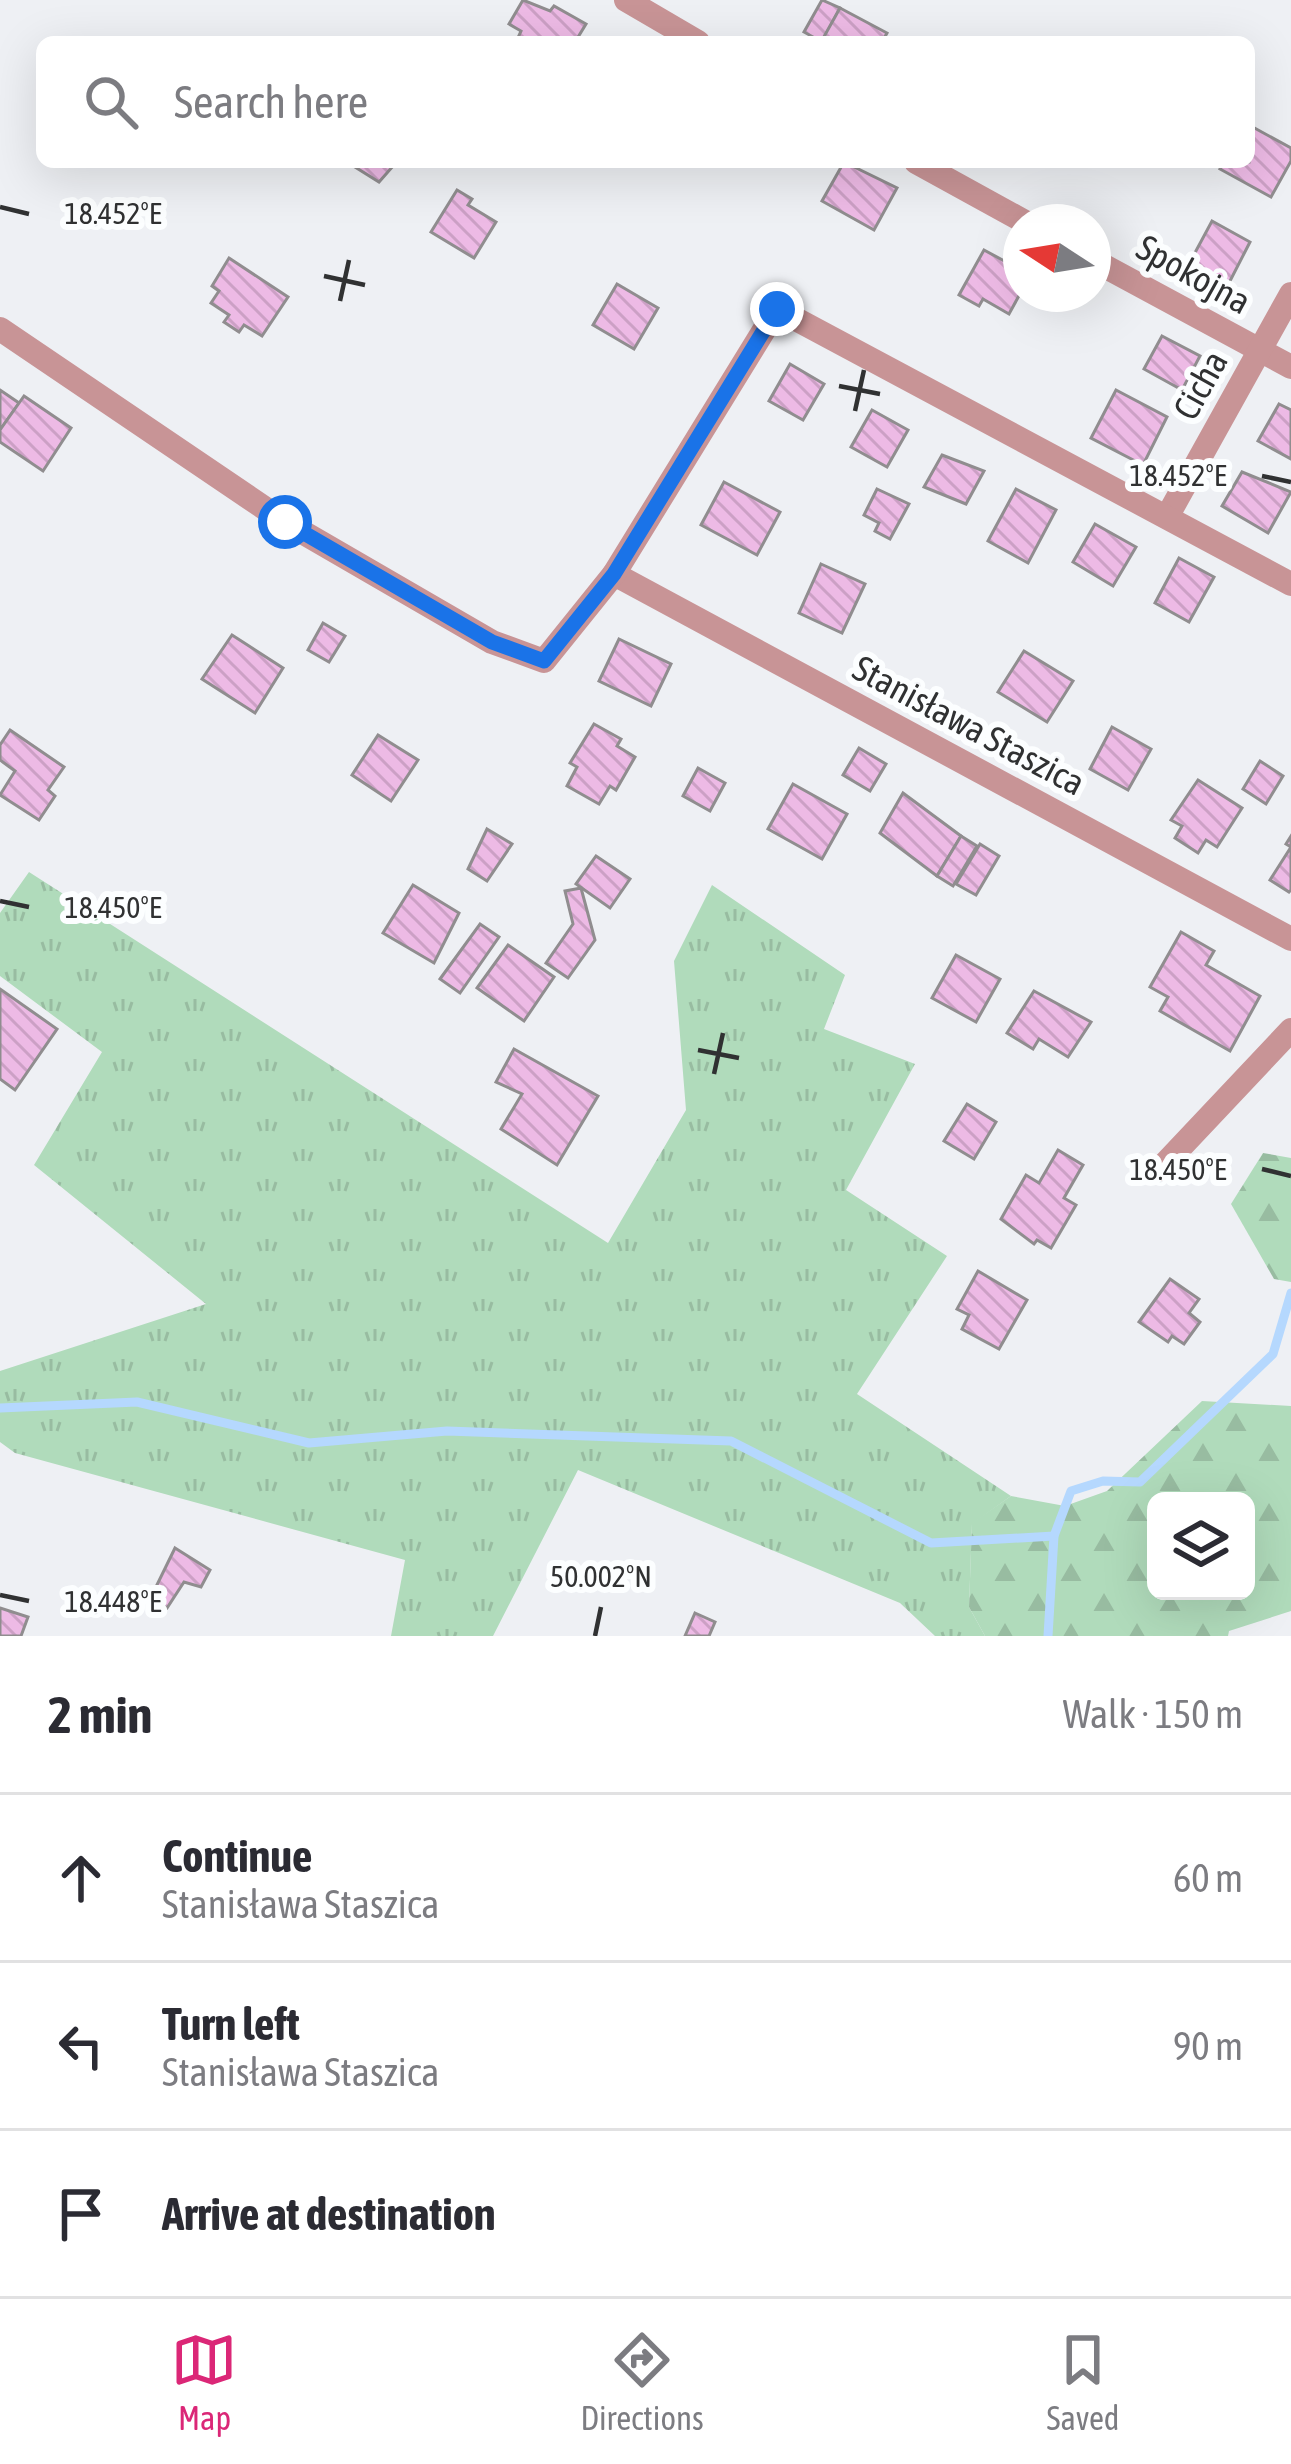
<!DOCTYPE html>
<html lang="en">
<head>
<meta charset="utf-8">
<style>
	body { margin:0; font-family:"Asap Condensed",sans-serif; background:#f2f2f3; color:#2b2b33 }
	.controls { position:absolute; right:36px; bottom:36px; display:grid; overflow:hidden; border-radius:18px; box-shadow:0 12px 48px #0002 }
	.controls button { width:108px; height:108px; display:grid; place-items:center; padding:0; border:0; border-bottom:3px solid #e1e1e2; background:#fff; color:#2b2b33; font:60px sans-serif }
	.compass { position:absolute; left:1003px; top:204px; width:108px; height:108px; border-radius:50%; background:#fff; box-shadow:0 12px 48px #0002; rotate:282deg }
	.stop { position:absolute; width:36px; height:36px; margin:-27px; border:9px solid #1a73e8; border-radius:50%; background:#fff }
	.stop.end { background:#1a73e8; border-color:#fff; box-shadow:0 3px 12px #0008 }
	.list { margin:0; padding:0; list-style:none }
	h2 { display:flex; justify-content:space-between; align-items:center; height:156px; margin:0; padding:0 48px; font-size:51px }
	h2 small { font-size:39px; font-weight:400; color:#7c7c81 }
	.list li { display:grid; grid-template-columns:78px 1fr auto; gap:36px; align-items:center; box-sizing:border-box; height:168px; padding:0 48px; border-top:3px solid #e1e1e2 }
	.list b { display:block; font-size:45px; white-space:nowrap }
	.list p { margin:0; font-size:39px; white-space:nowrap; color:#7c7c81 }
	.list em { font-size:39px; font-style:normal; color:#7c7c81 }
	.icon { flex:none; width:66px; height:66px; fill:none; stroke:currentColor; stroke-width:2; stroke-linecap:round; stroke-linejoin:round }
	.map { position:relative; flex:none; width:1291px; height:1636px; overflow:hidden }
	.search { position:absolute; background:#fff; box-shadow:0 12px 48px #0002; left:36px; right:36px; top:36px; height:132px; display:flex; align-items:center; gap:30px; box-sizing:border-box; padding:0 42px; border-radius:18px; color:#7c7c81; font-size:45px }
	.sheet { height:660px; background:#fff }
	nav { display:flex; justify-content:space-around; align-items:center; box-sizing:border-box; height:168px; border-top:3px solid #e1e1e2; background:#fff; font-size:33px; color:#7c7c81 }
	nav a { display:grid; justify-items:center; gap:6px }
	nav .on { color:#db2777 }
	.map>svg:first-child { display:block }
	.grass { fill:url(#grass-tufts) }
	.forest { fill:url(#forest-firs); fill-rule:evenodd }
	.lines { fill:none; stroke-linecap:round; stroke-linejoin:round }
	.stream { stroke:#b5d8fe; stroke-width:9 }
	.building { fill:url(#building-back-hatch); stroke:#908d8f; stroke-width:3 }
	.minor { stroke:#c89496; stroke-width:24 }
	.route { stroke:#1a73e8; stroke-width:15 }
	.ticks { fill:none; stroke:#303132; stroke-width:4.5 }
	.labels { text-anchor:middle; stroke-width:12; stroke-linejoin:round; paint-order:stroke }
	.street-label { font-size:36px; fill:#303132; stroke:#fcfeff }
	.ticks-label { font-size:30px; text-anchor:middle; fill:#303132; stroke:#fcfeff; stroke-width:12; stroke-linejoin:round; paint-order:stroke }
</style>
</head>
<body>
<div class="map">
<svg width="1291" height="1636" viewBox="0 0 1291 1636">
	<defs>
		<pattern id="grass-tufts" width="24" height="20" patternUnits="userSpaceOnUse" patternTransform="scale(3)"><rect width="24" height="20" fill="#b0dbbb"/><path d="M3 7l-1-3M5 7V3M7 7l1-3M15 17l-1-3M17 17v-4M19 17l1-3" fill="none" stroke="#98bca1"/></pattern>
		<pattern id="forest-firs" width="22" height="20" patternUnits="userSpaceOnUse" patternTransform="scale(3)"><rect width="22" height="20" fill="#b0dbbb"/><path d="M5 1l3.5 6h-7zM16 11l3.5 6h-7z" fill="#98bca1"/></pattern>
		<pattern id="building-back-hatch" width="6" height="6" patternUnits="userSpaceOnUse" patternTransform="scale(3)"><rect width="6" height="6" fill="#edbae5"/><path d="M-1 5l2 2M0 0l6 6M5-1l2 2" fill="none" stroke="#cca0c5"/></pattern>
	</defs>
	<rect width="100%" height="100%" fill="#eef0f4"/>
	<path class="grass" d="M29 872 608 1243 686 1110 674 961 712 885 845 975 824 1029 915 1064 846 1190 947 1256 857 1394 1011 1496 972 1524 969 1607 985 1636H935L900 1603 578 1470 493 1636H391L405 1560 15 1453 0 1442V1371L206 1304 34 1165 102 1052 0 976V913Z"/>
	<g class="forest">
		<path d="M1263 1153 1291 1158V1282L1274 1279 1231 1204Z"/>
		<path d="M1202 1401 1291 1406V1611L1229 1631 1228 1636H985L969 1607 972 1523 1011 1496 1065 1506 1107 1491ZM1246 1501V1591H1156V1501Z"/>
	</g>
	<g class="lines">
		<g class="stream">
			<path d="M0 1408 137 1402 309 1443 447 1431 731 1441 931 1543 1054 1536"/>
			<path d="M1048 1636 1054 1536 1071 1491 1103 1481 1140 1482 1273 1354 1291 1293"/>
		</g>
	</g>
	<g class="building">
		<path d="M523 0 550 11 554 6 586 24 575 42H516L521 31 509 24Z"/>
		<path d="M822 0 840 8 822 42 804 32Z"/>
		<path d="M840 8 887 33 882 42H821Z"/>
		<path d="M1249 125 1291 148V161L1271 197 1220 169 1224 162H1249Z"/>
		<path d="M347 162H394V165L379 182Z"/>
		<path d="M844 162 897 188 874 230 822 201Z"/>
		<path d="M457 190 472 199 468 205 496 222 474 258 431 232Z"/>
		<path d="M1212 221 1250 242 1229 283 1190 262Z"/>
		<path d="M984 250 1021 270V292L1009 314 983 299 979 306 959 295Z"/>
		<path d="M229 258 288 297 262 336 244 325 239 332 224 322 229 315 211 303 219 291 212 286Z"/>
		<path d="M617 284 658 308 634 349 593 325Z"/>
		<path d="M1162 336 1200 356 1182 390 1144 369Z"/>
		<path d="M790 364 824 384 803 420 769 401Z"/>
		<path d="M0 390 19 403 0 430Z"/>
		<path d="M1116 390 1167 417 1143 465 1091 438Z"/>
		<path d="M24 396 71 428 43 471 0 442V430Z"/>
		<path d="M1279 404 1291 410V459L1258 441Z"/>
		<path d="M872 410 908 430 887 467 851 447Z"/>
		<path d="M942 455 984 471 966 504 924 487Z"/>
		<path d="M1242 472 1291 492 1268 533 1222 506Z"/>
		<path d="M724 482 780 512 757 555 701 525Z"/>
		<path d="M877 489 909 504 890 539 875 531 879 523 864 515Z"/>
		<path d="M1016 489 1056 510 1028 563 988 541Z"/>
		<path d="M1095 524 1136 547 1113 586 1073 562Z"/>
		<path d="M1179 558 1214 577 1189 622 1155 603Z"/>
		<path d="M821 564 865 584 842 633 799 613Z"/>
		<path d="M323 623 345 636 329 662 308 650Z"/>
		<path d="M232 635 283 668 255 713 202 679Z"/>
		<path d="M619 639 671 664 651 706 599 681Z"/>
		<path d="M1024 651 1073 681 1047 722 998 692Z"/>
		<path d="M594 724 621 739 617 746 635 757 616 790 610 786 599 804 567 786 577 767 570 763Z"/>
		<path d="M1112 727 1151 749 1128 790 1090 769Z"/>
		<path d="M10 730 64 767 48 790 55 796 39 820 0 795 15 771 0 760V745Z"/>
		<path d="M378 735 418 760 391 801 352 775Z"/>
		<path d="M859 748 886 764 870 791 843 775Z"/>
		<path d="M1260 761 1283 776 1266 804 1243 789Z"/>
		<path d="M698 768 725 783 710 811 683 796Z"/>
		<path d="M1198 780 1242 808 1217 847 1206 840 1198 853 1175 838 1182 826 1171 820Z"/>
		<path d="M793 784 847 814 822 859 768 829Z"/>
		<path d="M903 793 961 836 937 876 880 833Z"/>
		<path d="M487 829 512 844 487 881 468 869Z"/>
		<path d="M961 836 977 846 953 886 937 876Z"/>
		<path d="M1291 836V890L1289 892 1270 880 1291 847 1286 844Z"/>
		<path d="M980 844 999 856 976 895 956 884Z"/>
		<path d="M596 856 630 879 610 908 576 884Z"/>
		<path d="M413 885 459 913 434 963 383 933Z"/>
		<path d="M581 888 595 940 568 978 546 963 573 924 565 891Z"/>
		<path d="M480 924 499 937 460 993 440 979Z"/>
		<path d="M1181 932 1214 951 1206 965 1260 996 1230 1051 1160 1011 1168 997 1150 987Z"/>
		<path d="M508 945 554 977 524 1021 477 988Z"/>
		<path d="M956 955 1000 979 976 1022 932 998Z"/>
		<path d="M0 989 57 1029 15 1090 0 1079Z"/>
		<path d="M1034 991 1091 1022 1068 1057 1039 1039 1033 1049 1007 1033Z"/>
		<path d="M514 1049 598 1096 557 1165 501 1129 522 1094 496 1082Z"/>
		<path d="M967 1104 996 1122 974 1159 944 1141Z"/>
		<path d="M1058 1150 1083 1165 1064 1198 1076 1205 1051 1248 1037 1240 1034 1244 1001 1219 1026 1175 1039 1183Z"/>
		<path d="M978 1271 1027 1300 999 1349 962 1329 969 1315 957 1309Z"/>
		<path d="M1170 1279 1199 1299 1189 1313 1200 1322 1184 1344 1172 1336 1168 1342 1139 1322Z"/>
		<path d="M175 1548 210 1570 201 1587 184 1582 167 1608 150 1599Z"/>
		<path d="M0 1608 28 1617 21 1636H0Z"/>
		<path d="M695 1613 715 1622 709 1636H685Z"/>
	</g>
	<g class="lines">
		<g class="minor">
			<path d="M626 0 698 42"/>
			<path d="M916 162 1025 222"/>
			<path d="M1093 260 1291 367"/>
			<path d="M0 329 285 522 492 642 544 661 614 574 1291 939"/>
			<path d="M1167 517 1291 294"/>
			<path d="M614 574 777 309 1291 584"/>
			<path d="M1160 1169 1291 1030"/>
		</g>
	</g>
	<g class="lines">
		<path class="route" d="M285 522 492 642 544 661 614 574 777 309"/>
	</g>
	<path class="ticks" d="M0 207 29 214M324 276 365 285M340 301 349 260M839 386 880 394M855 411 864 370M1262 476 1291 482M0 901 29 907M698 1050 739 1058M714 1074 723 1033M1262 1169 1291 1176M0 1595 29 1601M595 1636 601 1607"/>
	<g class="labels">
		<g class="street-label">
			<text transform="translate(1194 274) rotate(29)" y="13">Spokojna</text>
			<text transform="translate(1200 385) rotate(-61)" y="13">Cicha</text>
			<text transform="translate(969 725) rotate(28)" y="13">Stanisława Staszica</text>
		</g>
	</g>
	<g class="ticks-label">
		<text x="113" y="224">18.452°E</text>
		<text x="1178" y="486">18.452°E</text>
		<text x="113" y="918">18.450°E</text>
		<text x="1178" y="1180">18.450°E</text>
		<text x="601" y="1587">50.002°N</text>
		<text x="113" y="1612">18.448°E</text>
	</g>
</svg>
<div class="controls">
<button><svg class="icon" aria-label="layers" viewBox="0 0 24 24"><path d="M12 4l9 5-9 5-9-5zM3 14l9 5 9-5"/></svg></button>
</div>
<svg class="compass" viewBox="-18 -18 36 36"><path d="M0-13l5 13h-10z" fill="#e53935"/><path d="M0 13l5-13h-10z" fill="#7c7c81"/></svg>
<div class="stop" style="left:285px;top:522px"></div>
<div class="stop end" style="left:777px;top:309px"></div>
<div class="search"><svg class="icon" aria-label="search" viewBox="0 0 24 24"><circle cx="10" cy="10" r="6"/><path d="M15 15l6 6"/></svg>Search here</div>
</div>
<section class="sheet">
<h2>2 min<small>Walk · 150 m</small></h2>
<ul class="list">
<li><svg class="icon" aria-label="ahead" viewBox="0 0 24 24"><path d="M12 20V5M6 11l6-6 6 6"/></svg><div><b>Continue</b><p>Stanisława Staszica</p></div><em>60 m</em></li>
<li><svg class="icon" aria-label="left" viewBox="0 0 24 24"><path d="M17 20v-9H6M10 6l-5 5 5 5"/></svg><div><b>Turn left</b><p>Stanisława Staszica</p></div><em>90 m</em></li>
<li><svg class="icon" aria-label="arrive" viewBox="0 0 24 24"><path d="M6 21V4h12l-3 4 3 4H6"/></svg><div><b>Arrive at destination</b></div></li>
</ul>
</section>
<nav>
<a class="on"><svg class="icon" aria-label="map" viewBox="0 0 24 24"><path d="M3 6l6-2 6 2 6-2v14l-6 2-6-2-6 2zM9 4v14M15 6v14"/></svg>Map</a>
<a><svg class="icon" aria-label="directions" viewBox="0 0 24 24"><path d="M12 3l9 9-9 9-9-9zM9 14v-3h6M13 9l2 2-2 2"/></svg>Directions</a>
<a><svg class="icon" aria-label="saved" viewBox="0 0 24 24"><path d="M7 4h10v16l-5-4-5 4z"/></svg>Saved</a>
</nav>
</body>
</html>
